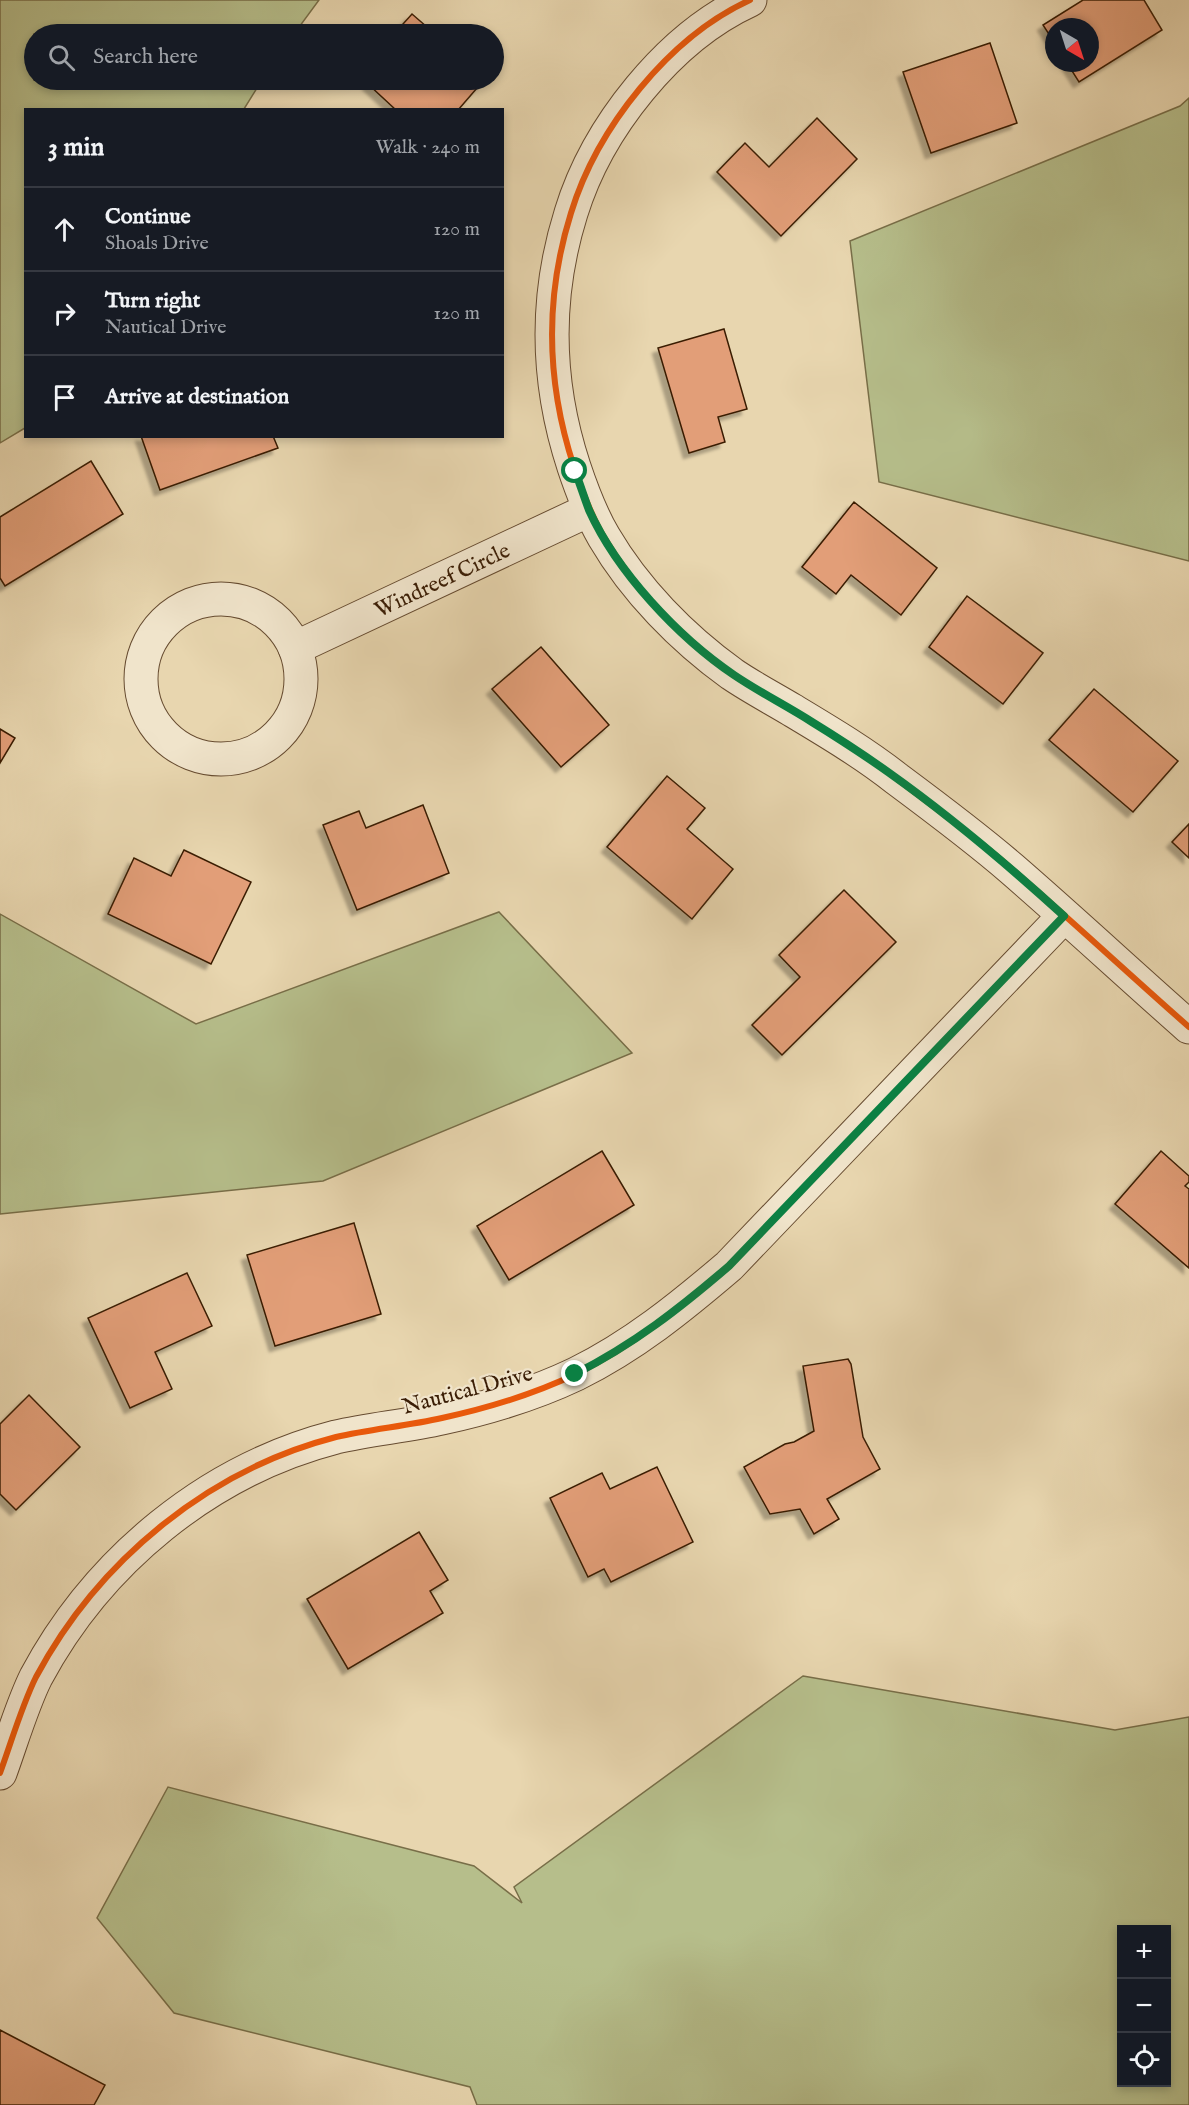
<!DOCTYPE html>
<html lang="en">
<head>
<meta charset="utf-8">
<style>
	body { margin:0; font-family:"IM FELL English",serif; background:#242831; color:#f1f3f6 }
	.controls { position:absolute; right:18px; bottom:18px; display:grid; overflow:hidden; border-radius:0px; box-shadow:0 3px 9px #0003 }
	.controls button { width:54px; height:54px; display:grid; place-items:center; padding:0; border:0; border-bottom:2px solid #363941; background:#171b24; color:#f1f3f6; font:30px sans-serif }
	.compass { position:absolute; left:1045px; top:18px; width:54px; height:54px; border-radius:50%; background:#171b24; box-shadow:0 3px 9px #0003; rotate:141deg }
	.stop { position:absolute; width:18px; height:18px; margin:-14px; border:4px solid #0b8043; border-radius:50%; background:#fff }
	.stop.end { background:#0b8043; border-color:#fff; box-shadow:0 2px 6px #0008 }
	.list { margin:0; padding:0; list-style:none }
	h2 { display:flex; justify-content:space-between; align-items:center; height:78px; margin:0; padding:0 24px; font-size:26px }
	h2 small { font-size:20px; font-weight:400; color:#9ea1a6 }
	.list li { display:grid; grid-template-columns:39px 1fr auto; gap:18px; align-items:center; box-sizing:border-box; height:84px; padding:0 24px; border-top:2px solid #363941 }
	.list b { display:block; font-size:22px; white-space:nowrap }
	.list p { margin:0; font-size:20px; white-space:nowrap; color:#9ea1a6 }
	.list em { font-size:20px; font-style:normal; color:#9ea1a6 }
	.icon { flex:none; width:33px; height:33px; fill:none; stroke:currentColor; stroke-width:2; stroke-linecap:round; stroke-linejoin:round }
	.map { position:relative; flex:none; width:1189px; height:2105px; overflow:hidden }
	.search { position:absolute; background:#171b24; box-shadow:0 3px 9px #0003; left:24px; top:24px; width:480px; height:66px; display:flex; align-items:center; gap:15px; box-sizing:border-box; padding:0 21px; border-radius:33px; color:#9ea1a6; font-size:22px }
	.panel { position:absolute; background:#171b24; box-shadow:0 3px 9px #0003; left:24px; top:108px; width:480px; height:330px; border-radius:0px }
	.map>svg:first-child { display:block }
	.green { fill:#b6be8b; stroke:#786e48; stroke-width:1.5; fill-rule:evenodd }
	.building { fill:#e29e78; stroke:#3a1d05; stroke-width:1.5; filter:url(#shadow) }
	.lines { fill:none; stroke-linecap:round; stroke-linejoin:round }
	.minor-casing { stroke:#664b30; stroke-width:35 }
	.minor { stroke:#f0e4cb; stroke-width:33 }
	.cycleway-casing { stroke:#f0e4cb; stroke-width:10 }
	.cycleway { stroke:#e8590c; stroke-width:6 }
	.route { stroke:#0b8043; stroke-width:8 }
	.labels { text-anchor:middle; stroke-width:4.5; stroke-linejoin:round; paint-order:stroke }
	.street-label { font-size:22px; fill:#3a1d05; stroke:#f0e4cb }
</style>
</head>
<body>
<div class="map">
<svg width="1189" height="2105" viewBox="0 0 1189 2105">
	<defs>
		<filter id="shadow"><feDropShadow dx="-5.5" dy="5.5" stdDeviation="1.5" flood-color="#0004"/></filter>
	</defs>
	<rect width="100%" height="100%" fill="#e8d6af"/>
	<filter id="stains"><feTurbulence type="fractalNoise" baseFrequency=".00333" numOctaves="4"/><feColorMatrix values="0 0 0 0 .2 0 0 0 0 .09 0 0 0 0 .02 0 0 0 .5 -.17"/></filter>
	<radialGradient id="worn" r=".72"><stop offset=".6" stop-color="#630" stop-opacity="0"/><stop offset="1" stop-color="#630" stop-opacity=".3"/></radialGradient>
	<g class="green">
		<path d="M0 0H319L294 34H34V80H262L244 109 26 110 25 428 0 443Z"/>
		<path d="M1189 98V561L879 482 850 241 1180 106Z"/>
		<path d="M499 912 632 1053 323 1181 0 1214V914L196 1024Z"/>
		<path d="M803 1676 1115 1730 1189 1717V2105H477L470 2087 174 2013 97 1918 168 1787 474 1866 522 1903 514 1887ZM1122 1930H1166V2082H1122Z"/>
	</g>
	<g class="building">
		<path d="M1083 0H1144L1162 30 1079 82 1067 63H1090V27H1054V42L1043 25Z"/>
		<path d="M412 14 435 34H394Z"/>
		<path d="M462 25 473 34H454Z"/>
		<path d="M990 43 1017 123 931 153 903 72Z"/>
		<path d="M494 53 501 60 494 69Z"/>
		<path d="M372 80H484L458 110H396L368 84Z"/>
		<path d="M817 118 857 159 781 236 717 172 745 143 769 167Z"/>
		<path d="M724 329 747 409 718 417 725 442 689 453 658 348Z"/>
		<path d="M141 436H273L278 448 160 490Z"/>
		<path d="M91 461 123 514 5 586 0 578V517Z"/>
		<path d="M854 502 937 568 901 615 851 575 836 594 802 567Z"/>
		<path d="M967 596 1043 653 1003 704 929 647Z"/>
		<path d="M541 647 609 725 561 767 492 689Z"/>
		<path d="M1094 689 1178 761 1133 812 1049 740Z"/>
		<path d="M0 729 15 738 0 763Z"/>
		<path d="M667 776 705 808 687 829 733 869 692 919 607 847Z"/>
		<path d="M423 805 449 873 357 910 323 825 359 811 366 828Z"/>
		<path d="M1189 824V858L1172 842Z"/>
		<path d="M184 850 251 882 211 964 108 914 134 858 171 876Z"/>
		<path d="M844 890 896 942 782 1055 752 1025 800 977 779 955Z"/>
		<path d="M602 1151 634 1205 509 1280 477 1226Z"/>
		<path d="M1161 1151 1189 1176V1182L1185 1186 1189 1189V1268L1115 1204Z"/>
		<path d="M354 1223 381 1314 275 1346 247 1255Z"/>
		<path d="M187 1273 212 1326 155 1352 172 1389 130 1408 88 1318Z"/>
		<path d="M848 1359 851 1364 863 1437 880 1469 827 1499 839 1519 814 1534 800 1509 770 1514 744 1467 785 1444 794 1442 814 1431 803 1366Z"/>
		<path d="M29 1395 80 1447 16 1510 0 1494V1424Z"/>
		<path d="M657 1467 693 1542 611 1582 604 1569 588 1577 550 1498 602 1473 610 1489Z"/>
		<path d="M419 1532 448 1580 430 1591 443 1613 348 1669 307 1599Z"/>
		<path d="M0 2030 105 2085 94 2105H0Z"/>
	</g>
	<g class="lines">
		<g class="minor-casing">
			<g id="minor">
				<path d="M750 0C669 37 597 128 571 213 544 299 546 382 574 467 582 491 591 515 604 537 635 590 682 638 732 674 751 687 772 698 792 710 827 731 864 753 897 779 936 808 975 837 1012 869 1072 921 1130 975 1189 1027"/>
				<circle cx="221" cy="679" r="80"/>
				<path id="s1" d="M295 648 589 510"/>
				<path d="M0 1773C11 1743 22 1705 36 1677 98 1561 208 1470 336 1437 371 1429 407 1426 442 1418 488 1408 534 1394 576 1374 633 1346 681 1307 729 1266L1064 916"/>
			</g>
		</g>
		<use href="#minor" class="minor"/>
		<g class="cycleway-casing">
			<g id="cycleway">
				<path d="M750 0C669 37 597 128 571 213 544 299 546 382 574 467 582 491 591 515 604 537 635 590 682 638 732 674 751 687 772 698 792 710 827 731 864 753 897 779 936 808 975 837 1012 869 1072 921 1130 975 1189 1027"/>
				<path d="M0 1773C11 1743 22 1705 36 1677 98 1561 208 1470 336 1437 371 1429 407 1426 442 1418 488 1408 534 1394 576 1374 633 1346 681 1307 729 1266L1064 916"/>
			</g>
		</g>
		<use href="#cycleway" class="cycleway"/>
	</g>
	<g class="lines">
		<path class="route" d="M575 1374C634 1344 679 1309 729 1266L1064 916C1008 865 950 816 888 772 864 755 838 738 812 722 787 706 759 692 734 675 678 637 617 572 589 510 584 497 580 484 575 471"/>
	</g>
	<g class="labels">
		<g class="street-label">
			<text dy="8" stroke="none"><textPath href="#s1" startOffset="162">Windreef Circle</textPath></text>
			<text transform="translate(467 1389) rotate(-15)" y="8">Nautical Drive</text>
		</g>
	</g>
	<rect width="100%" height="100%" filter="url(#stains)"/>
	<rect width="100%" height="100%" fill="url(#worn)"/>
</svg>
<div class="controls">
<button>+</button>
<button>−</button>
<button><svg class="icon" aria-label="locate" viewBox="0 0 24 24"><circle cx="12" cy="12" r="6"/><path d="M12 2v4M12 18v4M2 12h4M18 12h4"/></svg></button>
</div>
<svg class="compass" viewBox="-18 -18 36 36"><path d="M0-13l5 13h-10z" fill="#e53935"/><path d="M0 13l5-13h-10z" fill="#9ea1a6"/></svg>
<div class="stop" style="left:575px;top:471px"></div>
<div class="stop end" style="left:575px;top:1374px"></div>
<div class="search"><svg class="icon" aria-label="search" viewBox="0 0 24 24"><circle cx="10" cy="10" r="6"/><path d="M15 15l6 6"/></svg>Search here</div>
<section class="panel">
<h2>3 min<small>Walk · 240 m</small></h2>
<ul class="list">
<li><svg class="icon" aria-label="ahead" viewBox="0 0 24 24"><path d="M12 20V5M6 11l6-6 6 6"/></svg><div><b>Continue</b><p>Shoals Drive</p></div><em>120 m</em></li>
<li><svg class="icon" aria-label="right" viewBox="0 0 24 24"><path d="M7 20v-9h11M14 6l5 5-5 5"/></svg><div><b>Turn right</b><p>Nautical Drive</p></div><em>120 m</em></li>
<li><svg class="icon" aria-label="arrive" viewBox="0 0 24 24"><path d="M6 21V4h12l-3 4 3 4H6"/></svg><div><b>Arrive at destination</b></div></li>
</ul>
</section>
</div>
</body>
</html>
